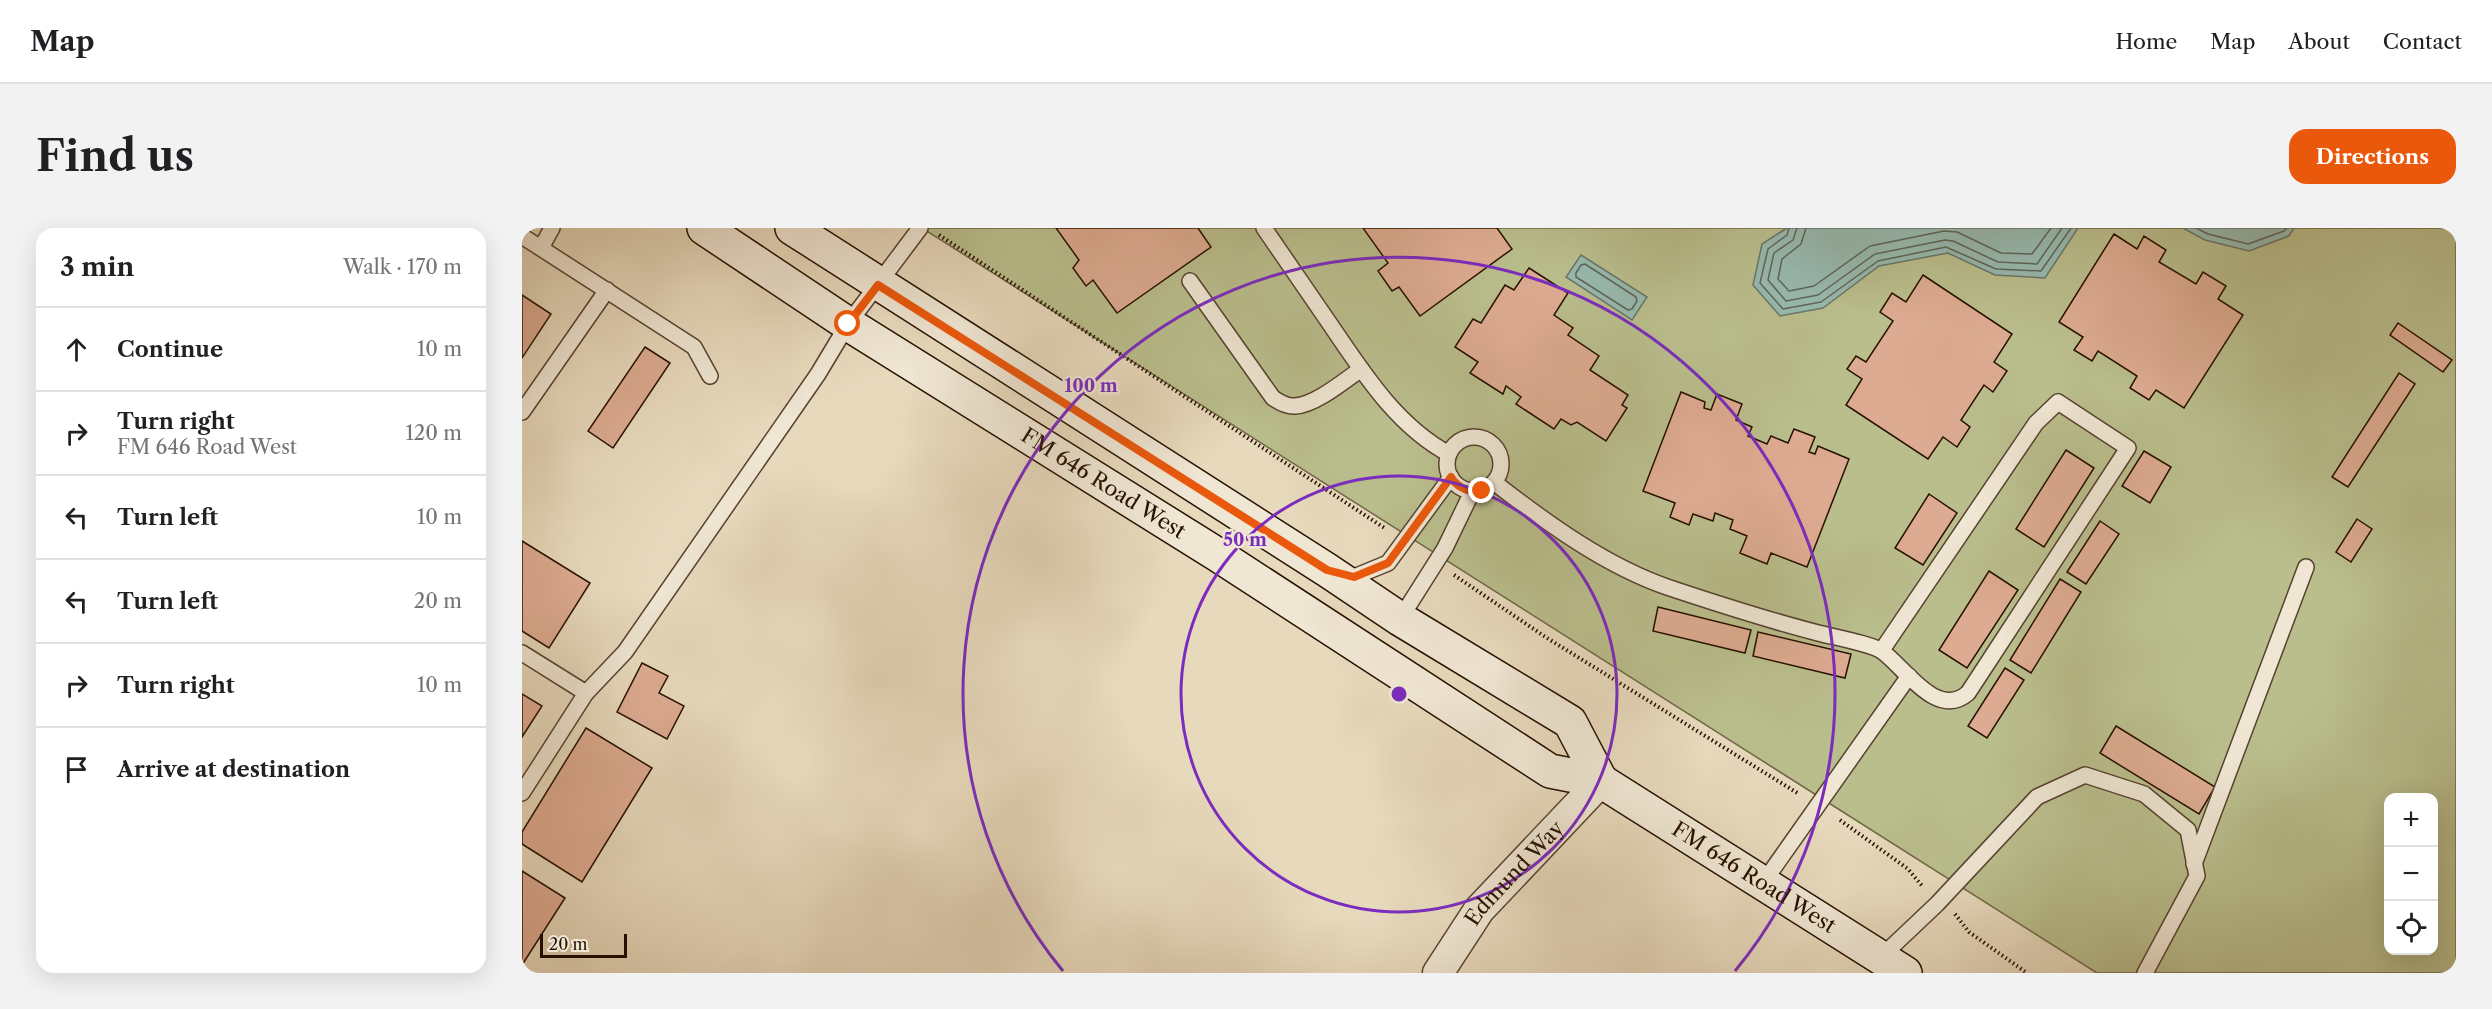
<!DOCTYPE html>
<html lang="en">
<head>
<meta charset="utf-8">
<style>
	body { margin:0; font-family:"Libre Caslon Text",serif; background:#f2f2f2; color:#202124 }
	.controls { position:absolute; right:18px; bottom:18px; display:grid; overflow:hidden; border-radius:12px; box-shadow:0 6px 24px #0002 }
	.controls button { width:54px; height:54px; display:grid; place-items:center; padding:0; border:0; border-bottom:2px solid #e0e0e0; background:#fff; color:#202124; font:30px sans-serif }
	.scale { position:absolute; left:18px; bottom:15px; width:87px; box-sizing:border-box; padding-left:6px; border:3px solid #271000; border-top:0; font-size:16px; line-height:21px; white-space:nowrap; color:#271000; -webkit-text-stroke:4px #efe6d3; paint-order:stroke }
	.stop { position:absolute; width:18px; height:18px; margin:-14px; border:4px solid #ea580c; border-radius:50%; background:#fff }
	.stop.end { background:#ea580c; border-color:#fff; box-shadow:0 2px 6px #0008 }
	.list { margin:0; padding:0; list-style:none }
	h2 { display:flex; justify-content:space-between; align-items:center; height:78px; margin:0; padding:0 24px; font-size:26px }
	h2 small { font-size:20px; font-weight:400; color:#757577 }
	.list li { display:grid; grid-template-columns:39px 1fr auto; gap:18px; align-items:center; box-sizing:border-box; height:84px; padding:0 24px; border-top:2px solid #e0e0e0 }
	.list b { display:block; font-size:22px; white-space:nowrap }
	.list p { margin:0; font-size:20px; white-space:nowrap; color:#757577 }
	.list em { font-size:20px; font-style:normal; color:#757577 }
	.icon { flex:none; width:33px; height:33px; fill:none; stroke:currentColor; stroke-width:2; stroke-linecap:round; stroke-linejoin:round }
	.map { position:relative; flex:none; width:1934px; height:745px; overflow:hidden; border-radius:18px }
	header { display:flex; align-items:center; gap:36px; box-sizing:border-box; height:84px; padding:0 30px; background:#fff; border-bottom:2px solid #e0e0e0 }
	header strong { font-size:28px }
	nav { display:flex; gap:33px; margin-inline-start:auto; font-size:21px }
	.intro { display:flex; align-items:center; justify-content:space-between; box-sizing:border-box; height:144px; padding:0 36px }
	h1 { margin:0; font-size:42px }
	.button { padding:15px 27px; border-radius:18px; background:#ea580c; color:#fff; font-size:21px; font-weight:700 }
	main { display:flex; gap:36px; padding:0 36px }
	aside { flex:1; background:#fff; border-radius:18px; box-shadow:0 6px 24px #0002 }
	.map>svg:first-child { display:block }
	.green { fill:#babe8d; stroke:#706746; stroke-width:1.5; fill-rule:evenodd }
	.water { fill:#97bab0; stroke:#6a766a; stroke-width:1.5 }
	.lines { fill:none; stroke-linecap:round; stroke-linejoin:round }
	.shore { stroke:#5f6558; stroke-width:1.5 }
	.building { fill:#ddab91; stroke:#271000; stroke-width:1.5 }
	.lane-casing { stroke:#57422f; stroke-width:18 }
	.street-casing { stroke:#57422f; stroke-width:33 }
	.secondary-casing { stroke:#271000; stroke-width:36 }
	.path { stroke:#271000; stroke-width:4; stroke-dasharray:1.5 3; stroke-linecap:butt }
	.lane { stroke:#efe6d3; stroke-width:15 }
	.street { stroke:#efe6d3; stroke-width:30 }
	.secondary { stroke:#efe6d3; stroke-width:33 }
	.route { stroke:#ea580c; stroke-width:8 }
	.ring { fill:none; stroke:#7b2cbf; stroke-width:3 }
	.labels { text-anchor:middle; stroke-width:5; stroke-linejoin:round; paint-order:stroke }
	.street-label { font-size:21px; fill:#271000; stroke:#efe6d3 }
	.centre { fill:#7b2cbf; stroke:#efe6d3; stroke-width:3 }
	.ring-label { font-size:18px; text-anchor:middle; font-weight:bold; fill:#7b2cbf; stroke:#efe6d3; stroke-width:5; stroke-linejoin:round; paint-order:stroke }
</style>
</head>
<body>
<header>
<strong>Map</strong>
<nav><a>Home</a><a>Map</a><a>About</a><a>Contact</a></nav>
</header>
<div class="intro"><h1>Find us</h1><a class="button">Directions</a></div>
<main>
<aside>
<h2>3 min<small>Walk · 170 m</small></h2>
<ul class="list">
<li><svg class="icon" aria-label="ahead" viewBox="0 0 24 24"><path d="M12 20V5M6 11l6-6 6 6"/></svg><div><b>Continue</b></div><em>10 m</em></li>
<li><svg class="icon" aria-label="right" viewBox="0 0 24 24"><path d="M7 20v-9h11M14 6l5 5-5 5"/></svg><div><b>Turn right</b><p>FM 646 Road West</p></div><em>120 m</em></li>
<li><svg class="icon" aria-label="left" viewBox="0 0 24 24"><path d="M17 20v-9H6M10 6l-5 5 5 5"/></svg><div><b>Turn left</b></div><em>10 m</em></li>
<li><svg class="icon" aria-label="left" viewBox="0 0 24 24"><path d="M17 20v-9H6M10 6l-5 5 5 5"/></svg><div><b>Turn left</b></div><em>20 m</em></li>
<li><svg class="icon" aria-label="right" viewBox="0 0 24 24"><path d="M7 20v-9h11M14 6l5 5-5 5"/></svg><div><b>Turn right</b></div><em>10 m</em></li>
<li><svg class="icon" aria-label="arrive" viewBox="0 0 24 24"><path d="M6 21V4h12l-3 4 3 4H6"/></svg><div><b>Arrive at destination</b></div></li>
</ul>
</aside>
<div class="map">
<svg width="1934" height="745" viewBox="0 0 1934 745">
	<rect width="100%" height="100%" fill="#e7d9bc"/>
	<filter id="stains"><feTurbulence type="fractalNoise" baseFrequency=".00333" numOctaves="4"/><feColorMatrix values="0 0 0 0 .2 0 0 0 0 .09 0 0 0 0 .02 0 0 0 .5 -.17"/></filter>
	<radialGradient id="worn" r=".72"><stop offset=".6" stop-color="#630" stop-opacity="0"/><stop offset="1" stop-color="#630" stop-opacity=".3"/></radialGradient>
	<path class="green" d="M400 0H1934V745H1575ZM1866 570H1912V722H1866Z"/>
	<g class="water">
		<path d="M1265 0H1556L1523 50 1473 47 1426 25 1357 38 1301 80 1258 88 1231 57 1240 16Z"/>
		<path d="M1661 0H1772L1767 8 1727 23 1683 12Z"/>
		<path d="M1059 27 1125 69 1110 92 1044 49Z"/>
	</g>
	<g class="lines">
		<g class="shore">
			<path d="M1267 0 1265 7 1246 21 1238 55 1261 81 1299 74 1356 33 1424 19 1474 41 1519 43 1549 0"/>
			<path d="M1275 0 1271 12 1252 25 1246 52 1264 73 1296 67 1353 26 1423 12 1431 13 1476 34 1515 36 1540 0"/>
			<path d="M1284 0 1279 16 1260 31 1256 51 1267 63 1292 58 1348 18 1422 3 1435 4 1479 25 1510 26 1529 0"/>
			<path d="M1674 0 1686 6 1726 16 1762 3 1765 0"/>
			<path d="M1063 36 1114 69 1115 73 1110 81 1106 82 1054 49V45L1059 37Z"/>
		</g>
	</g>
	<g class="building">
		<path d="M534 0H676L689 19 595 85 571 52 564 58 551 40 557 32Z"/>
		<path d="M841 0H975L990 21 898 88 877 59 870 63 856 43 866 35Z"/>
		<path d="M1592 6 1615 21 1622 8 1644 22 1637 34 1674 56 1681 44 1704 58 1696 71 1721 87 1662 180 1634 162 1627 172 1608 160 1615 148 1576 123 1570 133 1552 122 1561 109 1537 94Z"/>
		<path d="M1007 40 1046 65 1032 87 1051 100 1046 107 1077 128 1068 142 1106 167 1100 177 1105 180 1084 213 1055 194 1049 197 1039 191 1032 201 994 176 999 169 984 158 981 166 948 145 956 134 933 119 951 91 959 95 983 57 992 62Z"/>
		<path d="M1401 47 1490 106 1472 134 1485 143 1471 164 1462 157 1439 192 1448 199 1435 219 1421 209 1406 231 1324 177 1340 151 1325 141 1334 128 1344 134 1371 93 1358 84 1370 65 1384 74Z"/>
		<path d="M0 67 29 86 0 130Z"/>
		<path d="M1876 95 1930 132 1921 144 1868 107Z"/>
		<path d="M123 119 148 135 91 220 66 203Z"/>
		<path d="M1877 145 1893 156 1826 259 1810 249Z"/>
		<path d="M1159 164 1183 174 1182 180 1189 182 1195 166 1220 176 1214 192 1230 199 1226 208 1245 216 1249 208 1266 215 1272 201 1293 209 1287 224 1293 226 1296 218 1327 231 1285 339 1249 325 1245 336 1218 325 1225 308 1208 301 1211 292 1193 285 1191 293 1171 286 1167 297 1148 289 1153 275 1121 263Z"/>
		<path d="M1544 222 1572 240 1522 319 1494 301Z"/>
		<path d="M1622 223 1649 239 1628 275 1600 258Z"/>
		<path d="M1407 266 1435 285 1401 337 1373 320Z"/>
		<path d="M1835 291 1850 301 1829 334 1814 324Z"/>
		<path d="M1578 293 1597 306 1564 356 1545 344Z"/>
		<path d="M0 313 68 355 27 420 0 403Z"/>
		<path d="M1467 343 1496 362 1445 440 1417 422Z"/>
		<path d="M1538 351 1559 364 1509 445 1488 432Z"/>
		<path d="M1136 379 1229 402 1223 425 1131 403Z"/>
		<path d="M1236 404 1329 426 1323 450 1231 428Z"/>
		<path d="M120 435 146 448 137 465 162 478 145 511 95 484Z"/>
		<path d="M1483 440 1502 452 1465 510 1446 498Z"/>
		<path d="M0 466 20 478 0 509Z"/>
		<path d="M1594 498 1693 559 1677 586 1578 525Z"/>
		<path d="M64 500 130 540 60 654 0 616V604Z"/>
		<path d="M0 643 43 670 0 737Z"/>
	</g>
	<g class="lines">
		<g class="lane-casing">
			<g id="lane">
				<path d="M742 0C765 33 787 66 810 99 842 146 875 198 927 226"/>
				<path d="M0 8 172 119 188 148"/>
				<path d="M19 20 30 0"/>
				<path d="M668 53 751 170C757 174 765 179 773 178 793 177 822 153 839 141"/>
				<path d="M0 184 85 62"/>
				<circle cx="952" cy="236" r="27"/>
				<path d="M973 255C1025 295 1085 339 1148 360 1196 376 1246 392 1296 405 1311 409 1351 416 1361 424 1383 440 1415 492 1446 465L1606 220 1536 174 1514 195 1360 422"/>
				<path d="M823 346 832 349 866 335 929 249"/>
				<path d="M878 391 923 320 950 264"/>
				<path d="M0 425 64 465"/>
				<path d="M0 565 64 465 103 424 296 146 326 96 398 0"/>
				<path d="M1672 636 1784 339"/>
				<path d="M1241 655 1387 448"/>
				<path d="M1359 729 1415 676 1515 569 1563 547 1622 566 1666 602 1675 648 1623 745"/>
			</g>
		</g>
		<g class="street-casing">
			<g id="street">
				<path id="s1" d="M916 745 957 682 1079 553"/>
			</g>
		</g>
		<g class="secondary-casing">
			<g id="secondary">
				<path id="s2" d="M182 0 326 96 696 327 1028 543 1079 553 1383 745"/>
				<path d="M270 0 805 342 878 391 1048 494 1079 553"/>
			</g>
		</g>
		<g class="path">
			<path d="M417 7 864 301"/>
			<path d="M932 347 1025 410 1277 566"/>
			<path d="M1318 592 1386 641 1401 659"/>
			<path d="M1433 686 1447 704 1505 745"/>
		</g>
		<use href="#lane" class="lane"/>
		<use href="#street" class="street"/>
		<use href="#secondary" class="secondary"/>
	</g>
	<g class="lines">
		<path class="route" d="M326 96 356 57 805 342 832 349 866 335 929 249C936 261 947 264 960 263"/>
	</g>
	<g class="ring">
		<circle cx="877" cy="466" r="218"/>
		<path d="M541 743A436 436 0 1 1 1213 743"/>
	</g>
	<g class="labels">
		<g class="street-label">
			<text dy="7" stroke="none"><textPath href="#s2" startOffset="474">FM 646 Road West</textPath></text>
			<text dy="7" stroke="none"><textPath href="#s1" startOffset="126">Edmund Way</textPath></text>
			<text dy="7" stroke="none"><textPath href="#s2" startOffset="1238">FM 646 Road West</textPath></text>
		</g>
	</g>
	<circle cx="877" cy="466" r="9" class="centre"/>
	<g class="ring-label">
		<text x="569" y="164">100 m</text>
		<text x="723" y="318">50 m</text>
	</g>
	<rect width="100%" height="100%" filter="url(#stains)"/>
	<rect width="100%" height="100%" fill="url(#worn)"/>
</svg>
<div class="controls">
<button>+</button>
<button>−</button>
<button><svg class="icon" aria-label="locate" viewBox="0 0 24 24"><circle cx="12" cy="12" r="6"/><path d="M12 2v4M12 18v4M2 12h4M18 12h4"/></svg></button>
</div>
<div class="scale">20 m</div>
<div class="stop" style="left:326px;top:96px"></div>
<div class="stop end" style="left:960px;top:263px"></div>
</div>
</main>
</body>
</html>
